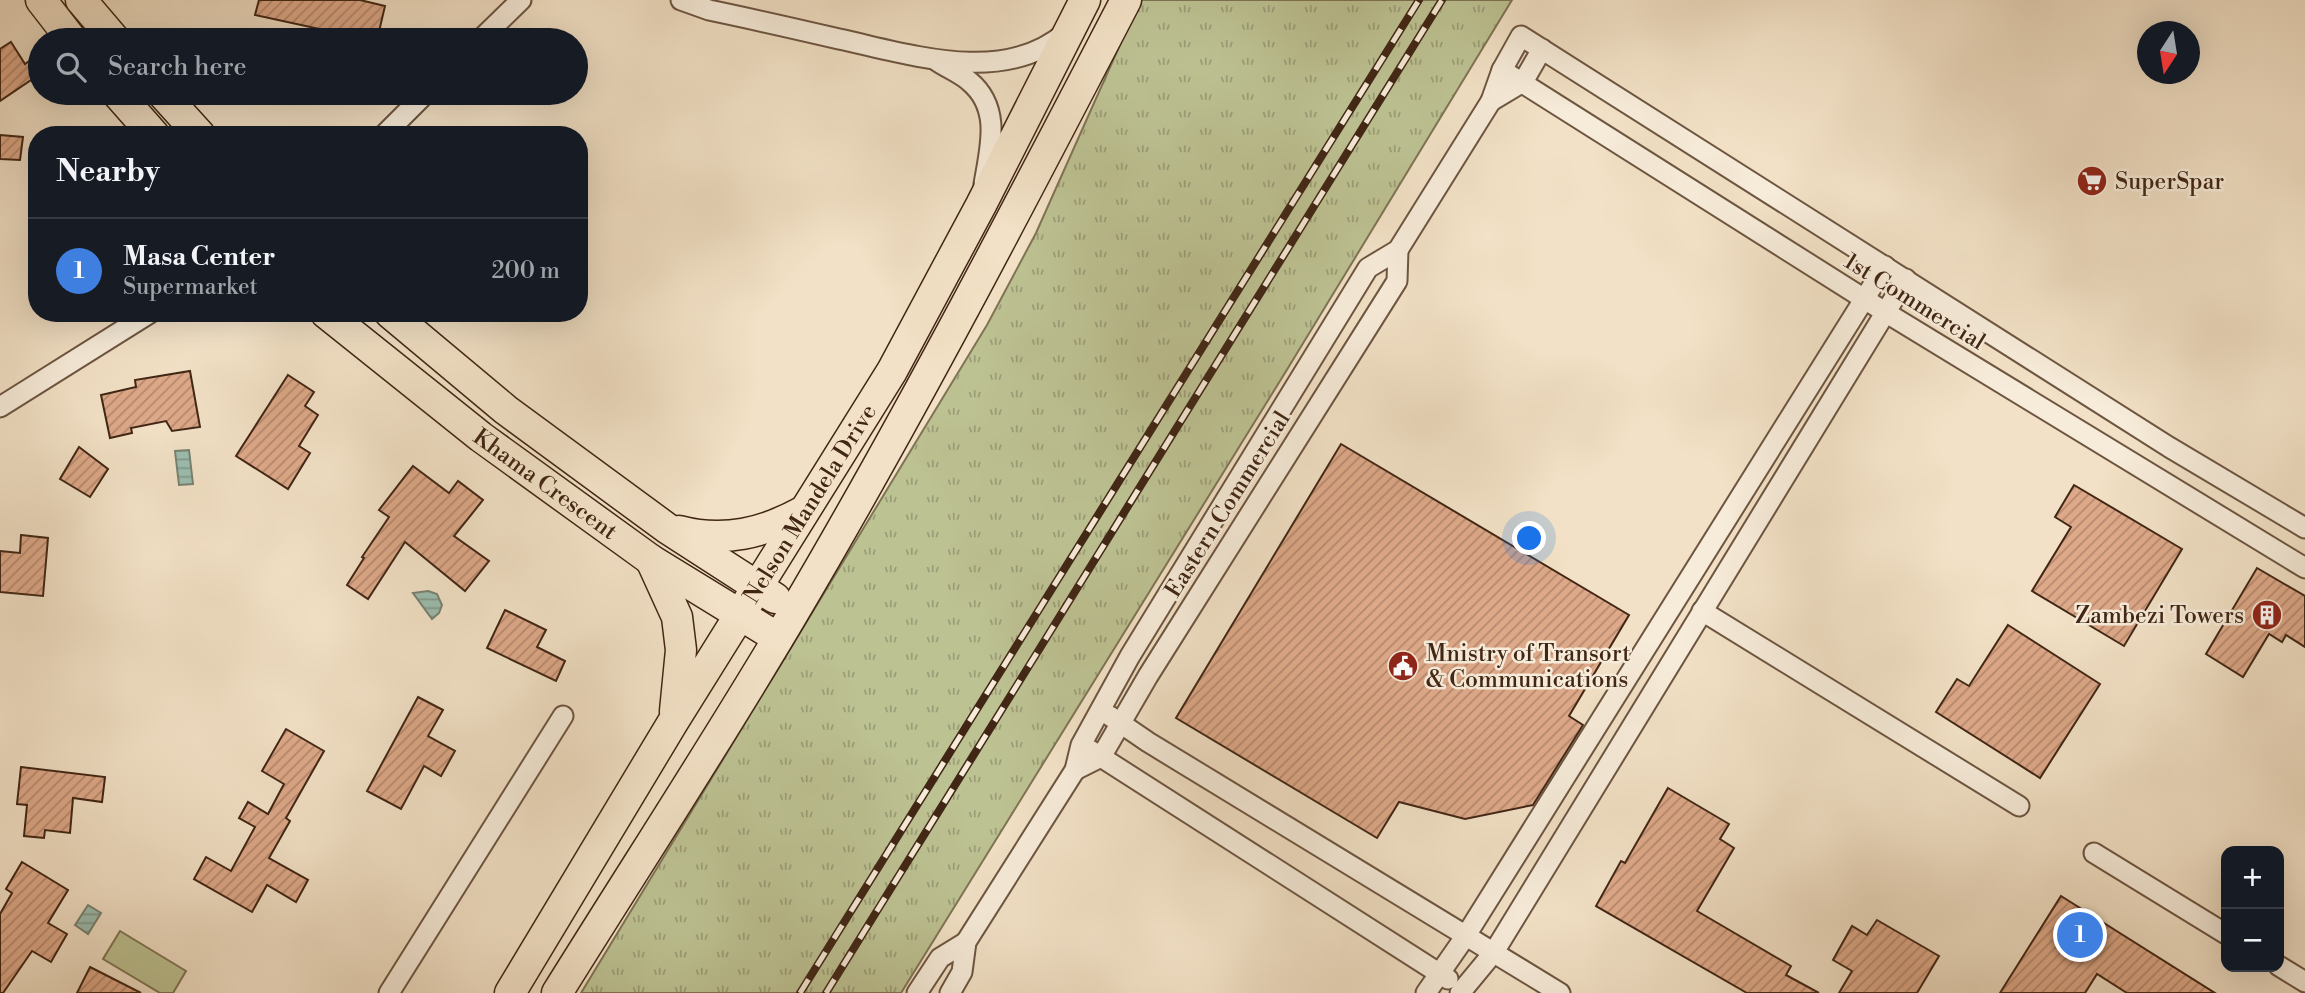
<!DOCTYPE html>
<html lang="en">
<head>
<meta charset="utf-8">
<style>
	body { margin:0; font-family:"Libre Bodoni",serif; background:#20242c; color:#f1f3f6 }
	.controls { position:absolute; right:21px; bottom:21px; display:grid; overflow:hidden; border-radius:14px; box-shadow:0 7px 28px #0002 }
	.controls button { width:63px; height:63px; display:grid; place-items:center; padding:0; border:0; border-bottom:2px solid #363941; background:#171b24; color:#f1f3f6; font:35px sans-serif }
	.compass { position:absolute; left:2137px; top:21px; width:63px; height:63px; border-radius:50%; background:#171b24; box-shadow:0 7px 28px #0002; rotate:192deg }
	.you { position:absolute; left:1530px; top:539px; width:24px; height:24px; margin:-18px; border:5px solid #fff; border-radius:50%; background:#1a73e8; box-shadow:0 0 0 10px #1a73e833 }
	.badge { display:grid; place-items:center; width:46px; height:46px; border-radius:50%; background:#c59692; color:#fff; font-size:23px; font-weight:700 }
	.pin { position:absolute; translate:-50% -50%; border:4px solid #fff; box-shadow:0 2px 7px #0006 }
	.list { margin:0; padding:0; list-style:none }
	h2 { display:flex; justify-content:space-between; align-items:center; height:91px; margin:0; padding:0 28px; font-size:30px }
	h2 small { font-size:23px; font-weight:400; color:#9ea1a6 }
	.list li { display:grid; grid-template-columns:46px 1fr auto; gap:21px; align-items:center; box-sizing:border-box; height:105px; padding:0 28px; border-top:2px solid #363941 }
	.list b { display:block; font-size:26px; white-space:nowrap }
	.list p { margin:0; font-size:23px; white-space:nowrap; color:#9ea1a6 }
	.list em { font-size:23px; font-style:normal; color:#9ea1a6 }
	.icon { flex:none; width:38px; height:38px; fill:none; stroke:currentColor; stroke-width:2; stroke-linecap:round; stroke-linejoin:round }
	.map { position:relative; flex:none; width:2305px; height:993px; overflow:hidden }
	.search { position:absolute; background:#171b24; box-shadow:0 7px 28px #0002; left:28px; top:28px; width:560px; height:77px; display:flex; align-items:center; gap:18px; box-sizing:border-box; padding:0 24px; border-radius:38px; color:#9ea1a6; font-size:26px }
	.panel { position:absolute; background:#171b24; box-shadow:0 7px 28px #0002; left:28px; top:126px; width:560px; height:196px; border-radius:28px }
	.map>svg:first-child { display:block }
	.grass { fill:url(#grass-tufts); stroke:#7f7454; stroke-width:2 }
	.pitch { fill:#bdc293; stroke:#7f7454; stroke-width:2 }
	.water { fill:url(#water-rules); stroke:#788172; stroke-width:2 }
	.building { fill:url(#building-hatch); stroke:#412615; stroke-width:2 }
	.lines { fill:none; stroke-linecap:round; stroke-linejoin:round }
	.minor-casing { stroke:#6d5541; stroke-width:23 }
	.primary-casing { stroke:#412615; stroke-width:33 }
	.minor { stroke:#f7ecda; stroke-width:19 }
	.primary { stroke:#f2e1c6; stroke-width:30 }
	.rail-casing { stroke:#412615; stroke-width:8 }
	.rail { stroke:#f7ecda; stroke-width:5; stroke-dasharray:16; stroke-linecap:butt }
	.labels { text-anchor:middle; stroke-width:5; stroke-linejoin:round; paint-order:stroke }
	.poi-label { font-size:23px; fill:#412615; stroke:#f7ecda; text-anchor:start }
	.street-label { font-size:23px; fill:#412615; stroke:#f7ecda }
</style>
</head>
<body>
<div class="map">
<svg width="2305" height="993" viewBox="0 0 2305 993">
	<defs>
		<pattern id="grass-tufts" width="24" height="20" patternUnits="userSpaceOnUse" patternTransform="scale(1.75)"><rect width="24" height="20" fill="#bdc293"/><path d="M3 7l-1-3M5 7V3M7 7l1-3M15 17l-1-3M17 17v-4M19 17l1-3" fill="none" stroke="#9b9d77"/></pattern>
		<pattern id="water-rules" width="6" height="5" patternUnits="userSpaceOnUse" patternTransform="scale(1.75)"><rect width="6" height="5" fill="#9cbeb0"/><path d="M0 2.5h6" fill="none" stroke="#819a8e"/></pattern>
		<pattern id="building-hatch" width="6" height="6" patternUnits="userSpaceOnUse" patternTransform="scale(1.75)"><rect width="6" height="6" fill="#dea989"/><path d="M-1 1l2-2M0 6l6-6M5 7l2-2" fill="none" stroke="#b6896f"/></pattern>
	</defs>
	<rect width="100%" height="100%" fill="#f2e1c6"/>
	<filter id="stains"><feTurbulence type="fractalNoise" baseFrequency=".00286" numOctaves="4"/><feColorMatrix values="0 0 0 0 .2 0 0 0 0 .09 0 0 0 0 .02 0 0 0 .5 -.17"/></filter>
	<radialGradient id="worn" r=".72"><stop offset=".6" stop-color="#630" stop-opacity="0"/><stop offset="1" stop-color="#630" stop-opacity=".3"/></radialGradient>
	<path class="grass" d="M1140 0H1512L1288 368 901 993H581L987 325 1036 233Z"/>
	<path class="pitch" d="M120 931 186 971 173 993H160L103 959Z"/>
	<g class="water">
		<path d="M189 450 193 484 179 485 175 451Z"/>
		<path d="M428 591 437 594 442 605 439 613 432 619 413 593Z"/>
		<path d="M88 905 101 913 88 934 75 925Z"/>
	</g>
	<g class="building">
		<path d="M259 0H360L385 6 377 40H370L255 15Z"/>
		<path d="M11 42 25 64 32 59 40 74 0 101V49Z"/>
		<path d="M0 135 23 137 20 160 0 159Z"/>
		<path d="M190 371 200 427 172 431 166 421 131 428 132 433 110 438 101 395 136 387 135 380Z"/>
		<path d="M288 375 314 392 305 406 318 415 299 446 310 453 288 489 236 456Z"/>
		<path d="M1341 444 1629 615 1569 716 1583 725 1533 805 1465 819 1399 802 1377 838 1176 718Z"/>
		<path d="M79 447 108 469 90 497 60 479Z"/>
		<path d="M413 466 449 493 458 481 483 500 454 536 489 561 465 591 405 542 368 599 347 585 364 558 362 557 389 517 379 510Z"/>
		<path d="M2074 485 2182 549 2124 646 2032 591 2071 527 2055 517Z"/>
		<path d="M21 535 48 538 43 596 0 592V551L20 553Z"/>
		<path d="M2257 568 2305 596V647L2286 635 2282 642 2269 634 2243 677 2206 654Z"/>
		<path d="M505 610 546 630 537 647 565 661 556 681 487 648Z"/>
		<path d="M2008 625 2100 684 2040 778 1936 712 1957 679 1969 686Z"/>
		<path d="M418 697 443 710 428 736 455 751 441 776 424 766 401 809 367 791Z"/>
		<path d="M286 729 324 751 286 818 290 821 269 858 308 880 296 902 267 885 252 912 194 879 206 857 231 871 255 827 239 818 248 802 268 814 284 784 262 771Z"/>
		<path d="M21 767 105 777 102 802 73 798 70 833 45 830 44 838 24 836 27 805 17 804Z"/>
		<path d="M1668 788 1729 824 1720 839 1734 848 1697 911 1791 966 1786 975 1819 993H1747L1596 906 1621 861 1625 863Z"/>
		<path d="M22 862 68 890 48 923 67 934 51 962 32 951 3 993H0V914L12 893 6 889Z"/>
		<path d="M2061 896 2215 993H2127L2097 974 2085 993H2000Z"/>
		<path d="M1877 920 1939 956 1917 993H1839L1852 971 1833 960 1852 926 1867 935Z"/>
		<path d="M90 967 141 993H77Z"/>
	</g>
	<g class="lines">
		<g class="minor-casing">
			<g id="minor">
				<path d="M681 0 709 10C752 19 796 29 839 39 909 54 1003 86 1065 33"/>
				<path d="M480 40 521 0"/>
				<path d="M937 61C947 68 960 73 969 81 1002 108 990 148 984 184"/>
				<path d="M1502 70 1885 312 2305 568"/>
				<path d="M1491 101 1523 82 1542 49"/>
				<path d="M384 135 426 93"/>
				<path d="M0 407 150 313"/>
				<path d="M1702 611 2019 806"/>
				<path d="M1110 716 1148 742 1560 993"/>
				<path d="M1090 750 1448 979"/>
				<path d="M1075 770 1101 757 1148 676 1397 281 1398 250"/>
				<path d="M2094 853 2226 934"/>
				<path d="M2279 966 2305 982"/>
				<path d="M389 993 563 716"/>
				<path d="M917 993 940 958 966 942"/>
				<path d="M950 993 962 972 966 942 1075 770 1081 745 1130 656 1368 268 1398 250 1491 101 1502 70 1521 36 2169 447 2305 528"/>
				<path d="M1426 993 1465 937 1885 266"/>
				<path d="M1460 993 1494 952 1906 279"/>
			</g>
		</g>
		<g class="primary-casing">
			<g id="primary">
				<path d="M41 0 72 40"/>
				<path d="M81 0 115 40"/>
				<path d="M117 93 154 135"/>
				<path d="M162 93 200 135"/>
				<path id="s1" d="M326 313 481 437 651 560 778 638"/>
				<path d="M390 313 506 410 668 529 775 598"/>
				<path d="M679 531C724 543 764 533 804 511"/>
				<path d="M651 560 677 617 681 650 675 711"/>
				<path id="s2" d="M510 993 673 722 892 371 981 205 1085 0"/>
				<path d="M557 993C636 866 718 741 794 612 912 412 1019 206 1126 0"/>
			</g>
		</g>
		<use href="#minor" class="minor"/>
		<use href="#primary" class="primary"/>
		<g class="rail-casing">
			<g id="rail">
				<path d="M800 993 1419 0"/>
				<path d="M826 993 1442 0"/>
			</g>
		</g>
		<use href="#rail" class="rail"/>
	</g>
	<defs>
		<g id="supermarket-disc" transform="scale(1.575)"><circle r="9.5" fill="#8f2418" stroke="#f7ecda"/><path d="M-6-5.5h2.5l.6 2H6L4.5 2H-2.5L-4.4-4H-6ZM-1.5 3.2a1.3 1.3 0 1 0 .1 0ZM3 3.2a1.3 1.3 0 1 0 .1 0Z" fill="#fff"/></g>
		<g id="building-disc" transform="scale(1.575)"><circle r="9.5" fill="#8f2418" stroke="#f7ecda"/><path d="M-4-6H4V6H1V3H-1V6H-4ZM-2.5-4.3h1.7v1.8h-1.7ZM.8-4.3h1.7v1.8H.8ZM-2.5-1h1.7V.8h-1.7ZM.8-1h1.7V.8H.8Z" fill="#fff"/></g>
		<g id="civic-disc" transform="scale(1.575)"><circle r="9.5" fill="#8f2418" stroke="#f7ecda"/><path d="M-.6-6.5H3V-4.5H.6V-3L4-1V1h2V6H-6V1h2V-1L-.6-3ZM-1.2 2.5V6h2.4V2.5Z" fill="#fff"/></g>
	</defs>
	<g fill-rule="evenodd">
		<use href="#supermarket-disc" x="2092" y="181"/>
		<use href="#building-disc" x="2267" y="615"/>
		<use href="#civic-disc" x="1403" y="666"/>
	</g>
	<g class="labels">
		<g class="poi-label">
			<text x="2115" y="189">SuperSpar</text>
			<text x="2244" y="623" text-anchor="end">Zambezi Towers</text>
			<text x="1426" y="661">Mnistry of Transort<tspan x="1426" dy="26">&amp; Communications</tspan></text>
		</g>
		<g class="street-label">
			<text transform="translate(1915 301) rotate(32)" y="8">1st Commercial</text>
			<text dy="8" stroke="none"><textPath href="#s1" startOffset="278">Khama Crescent</textPath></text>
			<text dy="8" stroke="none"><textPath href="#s2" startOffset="574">Nelson Mandela Drive</textPath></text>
			<text transform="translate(1227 504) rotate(-58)" y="8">Eastern Commercial</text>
		</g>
	</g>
	<rect width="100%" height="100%" filter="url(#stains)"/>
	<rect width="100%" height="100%" fill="url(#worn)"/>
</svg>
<div class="controls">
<button>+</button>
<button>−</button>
</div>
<svg class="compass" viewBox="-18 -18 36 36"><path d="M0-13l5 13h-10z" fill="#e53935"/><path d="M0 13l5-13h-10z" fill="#9ea1a6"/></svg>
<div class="you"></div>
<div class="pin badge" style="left:2080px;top:935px;background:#3f7fe0">1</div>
<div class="search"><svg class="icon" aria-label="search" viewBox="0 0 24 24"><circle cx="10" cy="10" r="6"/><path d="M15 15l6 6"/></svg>Search here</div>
<section class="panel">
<h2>Nearby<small></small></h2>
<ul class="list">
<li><span class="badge" style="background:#3f7fe0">1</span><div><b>Masa Center</b><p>Supermarket</p></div><em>200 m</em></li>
</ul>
</section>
</div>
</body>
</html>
